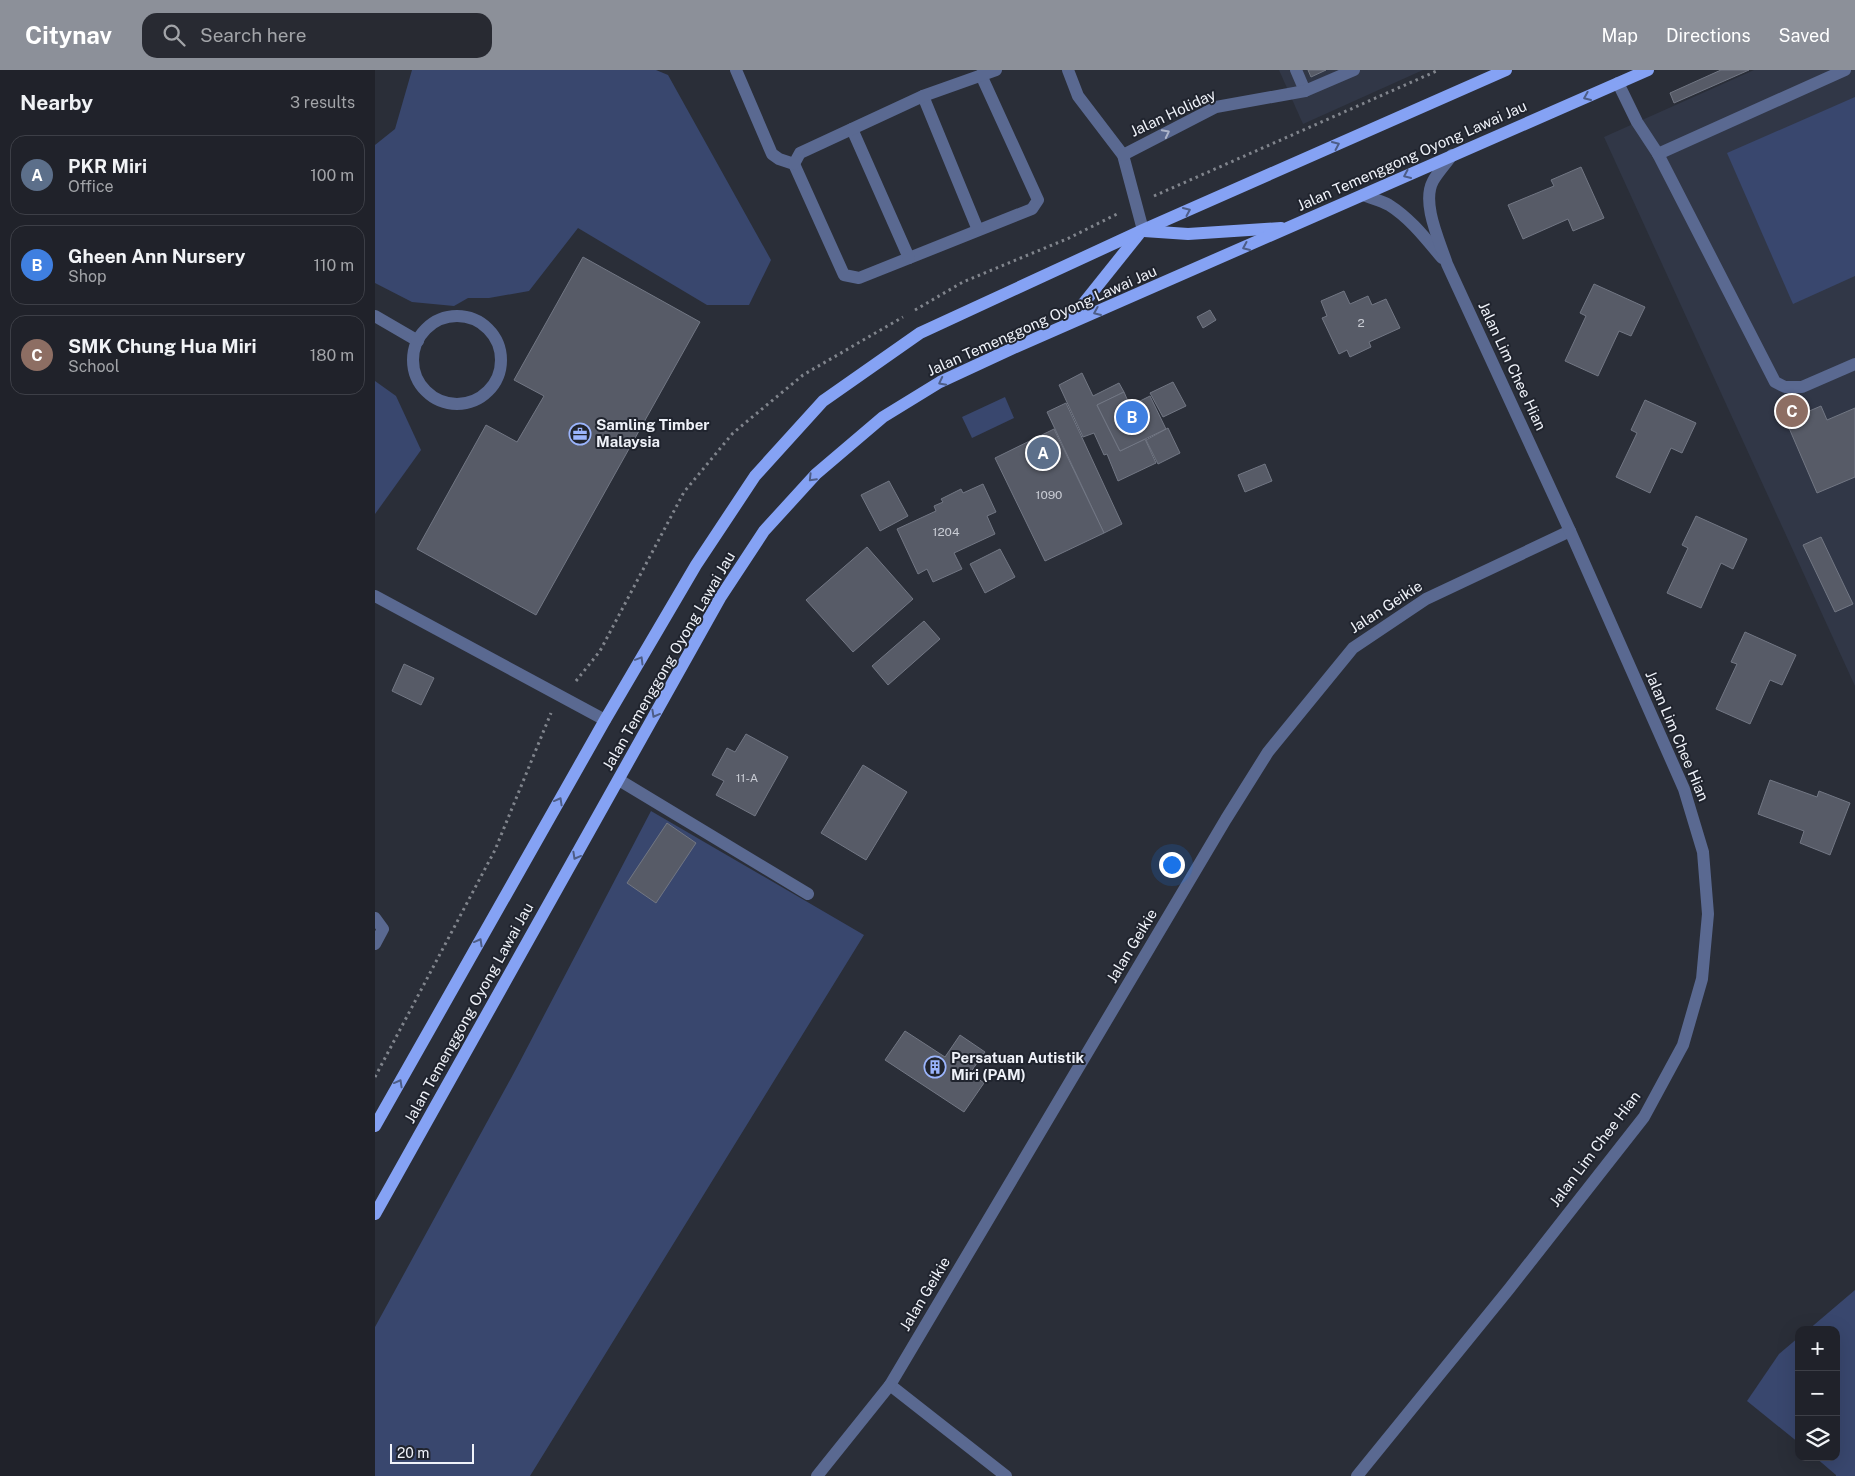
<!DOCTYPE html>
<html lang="en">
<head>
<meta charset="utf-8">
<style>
	body { margin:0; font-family:"Public Sans",sans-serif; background:#282a32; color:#f1f3f6 }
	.controls { position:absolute; right:15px; bottom:15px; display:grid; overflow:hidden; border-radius:10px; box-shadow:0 5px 20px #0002 }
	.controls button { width:45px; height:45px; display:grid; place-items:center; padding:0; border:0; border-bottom:1px solid #3d3f47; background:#20222a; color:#f1f3f6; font:25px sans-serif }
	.scale { position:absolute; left:15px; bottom:12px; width:84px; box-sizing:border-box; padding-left:5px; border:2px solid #eff2f9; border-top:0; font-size:14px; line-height:18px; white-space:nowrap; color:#eff2f9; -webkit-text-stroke:4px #20242e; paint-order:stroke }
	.you { position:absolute; left:796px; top:794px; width:18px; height:18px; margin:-12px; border:4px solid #fff; border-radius:50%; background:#1a73e8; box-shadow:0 0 0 8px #1a73e833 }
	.badge { display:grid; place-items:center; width:32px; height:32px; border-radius:50%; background:#8c9099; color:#fff; font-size:16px; font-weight:700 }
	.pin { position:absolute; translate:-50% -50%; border:2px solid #fff; box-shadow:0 1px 5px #0006 }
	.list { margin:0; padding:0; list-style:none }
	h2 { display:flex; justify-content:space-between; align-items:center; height:65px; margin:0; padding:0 20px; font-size:21px }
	h2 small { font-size:16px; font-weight:400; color:#a2a4a8 }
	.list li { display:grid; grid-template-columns:32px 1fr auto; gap:15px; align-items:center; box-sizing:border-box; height:80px; margin:0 10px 10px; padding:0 10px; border:1px solid #3d3f47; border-radius:15px }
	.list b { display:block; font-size:19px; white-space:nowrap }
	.list p { margin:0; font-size:16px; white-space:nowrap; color:#a2a4a8 }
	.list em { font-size:16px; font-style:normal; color:#a2a4a8 }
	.icon { flex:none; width:28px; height:28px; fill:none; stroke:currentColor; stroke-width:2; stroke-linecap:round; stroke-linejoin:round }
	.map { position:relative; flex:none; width:1480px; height:1406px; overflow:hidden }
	header { display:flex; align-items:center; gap:30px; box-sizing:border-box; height:70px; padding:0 25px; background:#8c9099; color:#fff }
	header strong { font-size:24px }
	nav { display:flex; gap:28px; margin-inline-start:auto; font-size:18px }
	.search { width:350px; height:45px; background:#282a32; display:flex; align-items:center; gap:12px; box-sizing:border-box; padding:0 18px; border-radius:15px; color:#a2a4a8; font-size:19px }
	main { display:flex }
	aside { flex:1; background:#20222a }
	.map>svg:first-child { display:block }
	.built { fill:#313747 }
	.green { fill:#39476e }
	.building { fill:#575b67; stroke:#727784 }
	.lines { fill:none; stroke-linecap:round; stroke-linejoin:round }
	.path { stroke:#81858d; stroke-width:3; stroke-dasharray:2.5 4; stroke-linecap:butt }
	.lane { stroke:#5a6991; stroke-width:12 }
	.street { stroke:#5a6991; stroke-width:12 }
	.primary { stroke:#85a2f4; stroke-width:12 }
	.oneway { stroke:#4d5d87 }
	.oneway2 { stroke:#acb4ca }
	.labels { text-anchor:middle; stroke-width:4; stroke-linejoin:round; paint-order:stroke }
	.number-label { font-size:12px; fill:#c9ccd4 }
	.street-label { font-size:15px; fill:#eff2f9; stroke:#20242e }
	.poi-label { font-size:15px; font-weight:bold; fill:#eff2f9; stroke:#20242e; text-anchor:start }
</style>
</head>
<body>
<header>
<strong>Citynav</strong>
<div class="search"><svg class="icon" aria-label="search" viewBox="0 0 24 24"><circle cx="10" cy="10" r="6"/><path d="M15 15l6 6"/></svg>Search here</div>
<nav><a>Map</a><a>Directions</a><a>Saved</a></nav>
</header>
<main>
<aside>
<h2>Nearby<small>3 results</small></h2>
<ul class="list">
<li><span class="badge" style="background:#5c6f8a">A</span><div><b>PKR Miri</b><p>Office</p></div><em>100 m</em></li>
<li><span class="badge" style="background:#3f7fe0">B</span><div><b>Gheen Ann Nursery</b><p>Shop</p></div><em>110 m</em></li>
<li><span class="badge" style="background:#8d6e63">C</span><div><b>SMK Chung Hua Miri</b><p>School</p></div><em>180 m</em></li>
</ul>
</aside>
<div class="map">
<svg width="1480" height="1406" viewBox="0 0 1480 1406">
	<rect width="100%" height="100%" fill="#2a2e38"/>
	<g class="built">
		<path d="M904 0H1048L928 54Z"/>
		<path d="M1379 0H1480V616L1229 67Z"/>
	</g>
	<g class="green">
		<path d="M37 0H281L293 5 396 190 374 235H332L203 158 154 221 114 228H93L79 236 37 232 0 213V75L20 59Z"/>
		<path d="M1480 27V206L1418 234 1352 83Z"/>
		<path d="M0 311 21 326 46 380 0 444Z"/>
		<path d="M630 327 639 348 597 368 587 347Z"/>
		<path d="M276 741 489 865 155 1406H0V1257L141 999Z"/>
		<path d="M1480 1220V1406H1461V1405L1440 1387H1461V1260H1433Z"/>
		<path d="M1424 1267V1373L1372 1331 1404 1284Z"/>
	</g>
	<g class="building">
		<path d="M933 0H951L936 7Z"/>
		<path d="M1346 0H1374L1299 33 1295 23Z"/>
		<path d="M1206 97 1229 148 1198 161 1193 149 1148 169 1133 135 1179 116 1176 110Z"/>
		<path d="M208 187 325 252 161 545 42 479 111 355 142 372 169 326 139 310Z"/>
		<path d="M1219 214 1270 237 1256 266 1244 261 1223 306 1190 291 1211 246 1205 243Z"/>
		<path d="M969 221 975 234 993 226 997 235 1011 229 1025 258 994 272 996 277 975 287 972 280 964 284 947 248 952 246 946 231Z"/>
		<path d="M835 240 841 250 828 258 822 247Z"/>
		<path d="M707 303 718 326 744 313 749 322 722 335 745 381 770 369 781 393 743 411 732 384 729 385 719 363 708 367 684 315Z"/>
		<path d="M798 312 811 336 788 347 775 323Z"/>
		<path d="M749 322 755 336 775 326 791 359 745 381 722 335Z"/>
		<path d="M1270 330 1321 353 1307 383 1296 378 1275 423 1241 407 1262 363 1256 360Z"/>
		<path d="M691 333 747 454 729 463 672 342Z"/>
		<path d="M1446 336 1452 350 1480 338V407L1442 423 1411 351Z"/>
		<path d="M793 358 805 383 783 394 771 370Z"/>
		<path d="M679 359 729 463 670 491 620 388Z"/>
		<path d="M890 394 897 411 870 422 863 405Z"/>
		<path d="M514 411 533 446 505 461 486 425Z"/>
		<path d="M608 414 621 442 612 446 620 464 579 483 587 499 558 512 552 499 543 504 522 459 561 441 559 436 568 432 566 429 586 419 588 423Z"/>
		<path d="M1321 446 1372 469 1358 499 1346 493 1326 538 1292 523 1313 478 1307 475Z"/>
		<path d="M1446 467 1478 534 1460 542 1428 475Z"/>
		<path d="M492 477 538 529 478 582 431 530Z"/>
		<path d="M625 479 640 507 610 523 595 494Z"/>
		<path d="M549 551 565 569 513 615 497 596Z"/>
		<path d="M1370 562 1421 585 1407 615 1395 610 1375 654 1341 639 1362 594 1356 592Z"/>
		<path d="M29 594 59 608 46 635 17 621Z"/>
		<path d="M371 664 413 687 380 746 341 725 349 711 337 705 352 678 360 682Z"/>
		<path d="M488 695 532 722 491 790 446 763Z"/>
		<path d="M1395 710 1442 727 1444 721 1475 733 1455 785 1425 773 1429 761 1383 744Z"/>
		<path d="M292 753 321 773 281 833 252 813Z"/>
		<path d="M530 961 570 987 585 965 610 982 595 1003 609 1013 589 1042 510 990Z"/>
	</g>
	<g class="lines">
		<g class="path">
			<path d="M779 126 1064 0"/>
			<path d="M540 240 588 212 694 168 744 143"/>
			<path d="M201 611 225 581 309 422 358 363 428 305 528 247"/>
			<path d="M0 1007 120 780 176 643"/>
		</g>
		<g class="lane">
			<path d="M361 0 397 84 404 89 419 94 469 205 484 208 657 139 663 130 606 5"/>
			<path d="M693 0 703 26 748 85 768 160"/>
			<path d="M921 0 930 21"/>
			<path d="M1243 13 1262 52 1283 84 1400 312 1410 317H1427L1480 294"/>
			<path d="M548 26 603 160"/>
			<path d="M477 59 534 188"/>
			<path d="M1283 84 1470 0"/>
			<path d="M748 85 841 37 930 21 979 0"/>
			<path d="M419 94 425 83 548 26 621 0"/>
			<path d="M0 246 43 271"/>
			<circle cx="82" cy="290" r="44"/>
			<path d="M0 526 230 650"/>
			<path d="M244 710 433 824"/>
			<path d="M0 848 8 859 0 874"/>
		</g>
		<g class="street">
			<path d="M988 125C996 128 1007 131 1014 135 1036 149 1051 169 1067 188"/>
			<path d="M515 1315 631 1406"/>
			<path d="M442 1406 515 1315 851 749 893 682 978 578 1051 529 1195 461"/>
			<path d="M982 1406 1134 1219 1269 1047 1308 975 1327 909 1333 844 1328 782 1309 719 1195 461 1072 194C1065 172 1046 133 1058 111 1063 102 1071 94 1077 85"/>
		</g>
		<g class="primary">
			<path d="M769 161 813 164 906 158"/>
			<path d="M692 254 764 164"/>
			<path d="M0 1056 230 650 321 495 380 406 448 331 545 263 768 160 1131 0"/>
			<path d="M0 1144 345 528 389 461 441 404 508 347 565 312 634 280 1273 0"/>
		</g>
	</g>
	<defs><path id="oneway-chevron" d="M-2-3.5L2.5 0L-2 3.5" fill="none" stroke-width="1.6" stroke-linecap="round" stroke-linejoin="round" transform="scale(1.25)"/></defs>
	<g class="oneway">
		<use href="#oneway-chevron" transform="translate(1212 27) rotate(157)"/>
		<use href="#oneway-chevron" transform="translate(961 75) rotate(-24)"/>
		<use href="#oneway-chevron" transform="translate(1032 105) rotate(156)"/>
		<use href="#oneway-chevron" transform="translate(812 141) rotate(-24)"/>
		<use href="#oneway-chevron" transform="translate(871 177) rotate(156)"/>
		<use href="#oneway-chevron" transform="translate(722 242) rotate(157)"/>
		<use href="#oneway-chevron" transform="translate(567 312) rotate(153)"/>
		<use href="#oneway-chevron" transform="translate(437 408) rotate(134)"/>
		<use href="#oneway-chevron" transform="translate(265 590) rotate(-59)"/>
		<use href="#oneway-chevron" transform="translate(280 644) rotate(119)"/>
		<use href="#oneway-chevron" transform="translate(184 731) rotate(-61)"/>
		<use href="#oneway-chevron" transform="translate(201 786) rotate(119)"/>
		<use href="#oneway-chevron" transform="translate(104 872) rotate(-61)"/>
		<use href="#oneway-chevron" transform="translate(24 1013) rotate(-61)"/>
	</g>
	<use class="oneway2" href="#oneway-chevron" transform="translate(791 63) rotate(-27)"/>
	<defs>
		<g id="office-ring" transform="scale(1.125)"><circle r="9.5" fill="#20242e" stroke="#9bb5fd" stroke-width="1.5"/><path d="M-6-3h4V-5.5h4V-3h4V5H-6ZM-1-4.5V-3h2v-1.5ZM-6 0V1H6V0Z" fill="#9bb5fd"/></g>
		<g id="building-ring" transform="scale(1.125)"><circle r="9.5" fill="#20242e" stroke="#9bb5fd" stroke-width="1.5"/><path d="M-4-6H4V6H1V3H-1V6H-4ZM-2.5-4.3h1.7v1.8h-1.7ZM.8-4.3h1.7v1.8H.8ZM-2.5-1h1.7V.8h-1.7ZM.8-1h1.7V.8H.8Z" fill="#9bb5fd"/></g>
	</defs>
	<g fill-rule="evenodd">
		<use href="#office-ring" x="205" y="364"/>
		<use href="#building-ring" x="560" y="997"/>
	</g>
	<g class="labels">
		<g class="number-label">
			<text x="986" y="257">2</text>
			<text x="674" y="429">1090</text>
			<text x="571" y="466">1204</text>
			<text x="372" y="712">11-A</text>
		</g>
		<g class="street-label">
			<text transform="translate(798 43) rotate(-25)" y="5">Jalan Holiday</text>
			<text transform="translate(1037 86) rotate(-24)" y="5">Jalan Temenggong Oyong Lawai Jau</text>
			<text transform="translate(667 251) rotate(-24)" y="5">Jalan Temenggong Oyong Lawai Jau</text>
			<text transform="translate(1137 296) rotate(65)" y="5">Jalan Lim Chee Hian</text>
			<text transform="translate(1011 537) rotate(-33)" y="5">Jalan Geikie</text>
			<text transform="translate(294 591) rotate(-60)" y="5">Jalan Temenggong Oyong Lawai Jau</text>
			<text transform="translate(1302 666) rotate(67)" y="5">Jalan Lim Chee Hian</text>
			<text transform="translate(757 876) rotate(-59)" y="5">Jalan Geikie</text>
			<text transform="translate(94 943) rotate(-61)" y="5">Jalan Temenggong Oyong Lawai Jau</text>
			<text transform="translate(1220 1079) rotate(-53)" y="5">Jalan Lim Chee Hian</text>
			<text transform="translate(550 1224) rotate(-59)" y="5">Jalan Geikie</text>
		</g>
		<g class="poi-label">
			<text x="221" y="360">Samling Timber<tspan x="221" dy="17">Malaysia</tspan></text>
			<text x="576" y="993">Persatuan Autistik<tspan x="576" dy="17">Miri (PAM)</tspan></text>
		</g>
	</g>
</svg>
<div class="controls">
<button>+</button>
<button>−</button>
<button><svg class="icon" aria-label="layers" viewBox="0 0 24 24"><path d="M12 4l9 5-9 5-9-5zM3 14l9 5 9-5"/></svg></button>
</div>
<div class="scale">20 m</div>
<div class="you"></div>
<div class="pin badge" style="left:668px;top:383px;background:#5c6f8a">A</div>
<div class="pin badge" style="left:757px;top:347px;background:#3f7fe0">B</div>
<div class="pin badge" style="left:1417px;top:341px;background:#8d6e63">C</div>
</div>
</main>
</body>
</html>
